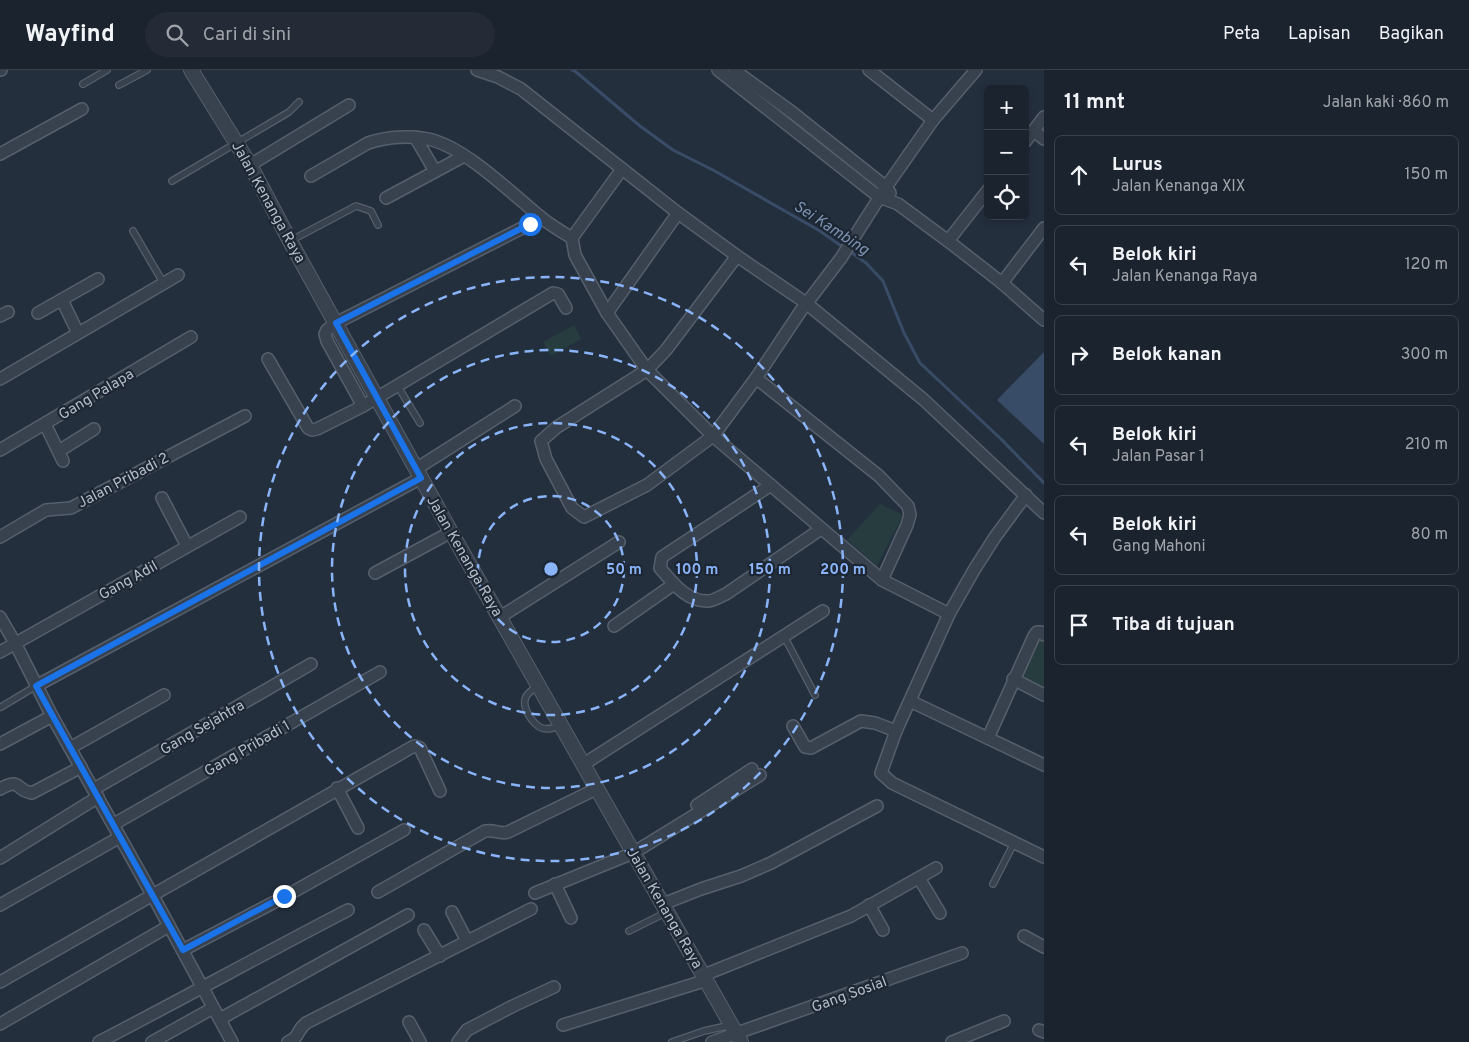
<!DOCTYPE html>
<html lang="id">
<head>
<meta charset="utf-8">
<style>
	body { margin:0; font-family:Overpass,sans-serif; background:#242b36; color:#f1f3f6 }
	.controls { position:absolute; right:15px; top:15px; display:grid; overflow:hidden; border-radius:8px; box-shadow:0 2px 8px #0003 }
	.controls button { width:45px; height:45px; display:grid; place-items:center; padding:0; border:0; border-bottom:1px solid #39404a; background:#1b232e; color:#f1f3f6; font:25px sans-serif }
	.stop { position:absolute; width:15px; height:15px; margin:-11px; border:4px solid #1a73e8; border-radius:50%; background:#fff }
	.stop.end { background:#1a73e8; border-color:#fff; box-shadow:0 1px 5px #0008 }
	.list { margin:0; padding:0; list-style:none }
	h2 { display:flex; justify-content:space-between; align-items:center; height:65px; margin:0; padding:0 20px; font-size:21px }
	h2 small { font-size:16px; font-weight:400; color:#a0a4aa }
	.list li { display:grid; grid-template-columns:32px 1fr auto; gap:15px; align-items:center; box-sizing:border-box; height:80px; margin:0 10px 10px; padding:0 10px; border:1px solid #39404a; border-radius:8px }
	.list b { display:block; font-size:19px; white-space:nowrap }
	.list p { margin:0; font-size:16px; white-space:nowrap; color:#a0a4aa }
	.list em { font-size:16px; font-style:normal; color:#a0a4aa }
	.icon { flex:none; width:28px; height:28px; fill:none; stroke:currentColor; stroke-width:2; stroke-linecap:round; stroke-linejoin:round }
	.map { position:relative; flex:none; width:1044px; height:972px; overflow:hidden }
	header { display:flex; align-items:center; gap:30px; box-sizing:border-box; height:70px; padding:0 25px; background:#1b232e; border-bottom:1px solid #39404a }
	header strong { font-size:24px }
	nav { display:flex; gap:28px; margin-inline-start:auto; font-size:18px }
	.search { width:350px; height:45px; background:#242b36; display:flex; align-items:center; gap:12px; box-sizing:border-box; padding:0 18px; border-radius:28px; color:#a0a4aa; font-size:19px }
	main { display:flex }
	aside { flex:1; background:#1b232e }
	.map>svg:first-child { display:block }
	.green { fill:#263c3f }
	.water { fill:#394c67 }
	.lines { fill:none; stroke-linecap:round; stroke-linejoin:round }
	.stream { stroke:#394c67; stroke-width:3 }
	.service-casing { stroke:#565f6c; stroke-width:8 }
	.minor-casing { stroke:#565f6c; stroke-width:14 }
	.tertiary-casing { stroke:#565f6c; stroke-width:16 }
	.service { stroke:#38414e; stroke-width:5.5 }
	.minor { stroke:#38414e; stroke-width:11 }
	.tertiary { stroke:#38414e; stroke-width:14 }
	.route { stroke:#1a73e8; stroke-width:6 }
	.ring { fill:none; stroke:#8ab4f8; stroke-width:2.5; stroke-dasharray:9 6 }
	.labels { text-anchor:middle; stroke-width:4.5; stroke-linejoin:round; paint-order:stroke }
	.street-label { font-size:15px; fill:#b4bcc9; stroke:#1d2633 }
	.water-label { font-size:16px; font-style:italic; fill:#7c92b1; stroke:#1d2633 }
	.centre { fill:#8ab4f8; stroke:#1d2633; stroke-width:2.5 }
	.ring-label { font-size:15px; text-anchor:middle; font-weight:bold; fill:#8ab4f8; stroke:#1d2633; stroke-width:4.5; stroke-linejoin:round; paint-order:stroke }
</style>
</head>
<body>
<header>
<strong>Wayfind</strong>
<div class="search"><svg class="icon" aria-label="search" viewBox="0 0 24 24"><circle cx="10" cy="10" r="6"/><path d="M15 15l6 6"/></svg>Cari di sini</div>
<nav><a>Peta</a><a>Lapisan</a><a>Bagikan</a></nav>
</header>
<main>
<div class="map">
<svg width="1044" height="972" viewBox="0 0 1044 972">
	<rect width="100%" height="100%" fill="#242f3e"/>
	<g class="green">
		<path d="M574 255 581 269 551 286 543 272Z"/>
		<path d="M880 434 903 445 877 496 847 470Z"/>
		<path d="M1039 563 1044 568V623L1016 608Z"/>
	</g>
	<path class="water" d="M1044 282V374L997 330Z"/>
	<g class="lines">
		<g class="stream">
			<path d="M572 0 576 2 640 56 673 80 713 100 820 161 844 178"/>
			<path d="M849 181 866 193 883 211 904 263 920 293 1001 369 1044 413"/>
		</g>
		<g class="service-casing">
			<g id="service">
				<path d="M83 14 107 0"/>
				<path d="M119 15 147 0"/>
				<path d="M172 111 289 42 299 32"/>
				<path d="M133 161 164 214"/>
				<path d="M290 171 356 136 371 141 378 155"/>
				<path d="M397 315 420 353"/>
				<path d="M784 566 815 625"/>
				<path d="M538 616C525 624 521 630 528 644 537 659 544 662 560 656"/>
				<path d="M1 637 36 616"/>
				<path d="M993 814 1014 773"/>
				<path d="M629 861 667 842"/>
				<path d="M672 972 704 961 731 955"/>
			</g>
		</g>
		<g class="minor-casing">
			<g id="minor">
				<path d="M0 0H1"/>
				<path d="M477 0 498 7 521 19 678 143 737 186 806 233 924 330 1044 443"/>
				<path d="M718 0 879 127 898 134 948 171 1002 213 1044 250"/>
				<path d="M734 0 793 43 886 117 890 123"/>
				<path d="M869 0 933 50"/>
				<path d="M1034 61 1044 69"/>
				<path d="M415 67 435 101"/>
				<path d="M1025 72 1044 47"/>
				<path d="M0 84 82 39"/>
				<path d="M250 95 349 35"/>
				<path d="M622 99 572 168 575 185 607 243 647 300 713 366 882 510 949 544"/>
				<path d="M311 106 368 73C386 67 409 65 428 69 466 77 513 125 543 149 552 156 562 162 572 168"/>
				<path d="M386 128 464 86"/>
				<path d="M948 171 988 120"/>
				<path d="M737 186 666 280 647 300 557 357 541 371 546 389 572 438 584 447 647 415 713 366 756 308 800 242 841 188 886 117 933 50 976 0"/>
				<path d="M1002 213 1044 158"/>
				<path d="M62 230 78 263"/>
				<path d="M38 243 98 209"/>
				<path d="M607 243 678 143"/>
				<path d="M0 246 8 242"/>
				<path d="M268 289 308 358 312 360 317 359 363 336 553 223 558 224 566 238"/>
				<path d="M756 308 879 406 908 436 910 445 907 455 882 510"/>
				<path d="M0 309 178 205"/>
				<path d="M363 336 327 271 325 264 327 260 336 253 530 154"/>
				<path d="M45 354 63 391"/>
				<path d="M0 380 191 267"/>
				<path d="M59 381 94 359"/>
				<path d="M416 399 515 336"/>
				<path d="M771 415 662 487 660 498C672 512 687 532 708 531 713 531 721 526 726 524L821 459"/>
				<path d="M1026 425 995 467 974 500 949 544 896 661 881 703 892 713 1044 787"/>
				<path d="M162 428 187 476"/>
				<path d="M0 467 46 440 71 438 245 346"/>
				<path d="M375 503 451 462"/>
				<path d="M0 547 15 573 52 646 153 826 232 972"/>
				<path d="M500 547 619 472"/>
				<path d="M614 556 674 514"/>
				<path d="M0 582 240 447"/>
				<path d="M1013 609 1044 625"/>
				<path d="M36 616 421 408"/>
				<path d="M910 631 1044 695"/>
				<path d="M793 656 805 677 811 678 861 651 875 653 896 661"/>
				<path d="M988 668 1034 566 1037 562H1041L1044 565"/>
				<path d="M0 674 52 646"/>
				<path d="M70 678 164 625"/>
				<path d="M584 694 823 541"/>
				<path d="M337 718 358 758"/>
				<path d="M0 719C22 707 14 720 32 723L81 697"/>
				<path d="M94 719 311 594"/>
				<path d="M697 735 752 699"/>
				<path d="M114 754 380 602"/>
				<path d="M0 788 98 727"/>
				<path d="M919 808 940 843"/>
				<path d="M555 814 571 848"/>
				<path d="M378 822 485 761C494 759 500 765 508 762L596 719"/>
				<path d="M535 823 633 783 760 705"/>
				<path d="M663 834 701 819 741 806 771 793 877 736"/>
				<path d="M0 835 120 767"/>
				<path d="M869 835 883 860"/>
				<path d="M452 842 467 871"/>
				<path d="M424 860 440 886"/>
				<path d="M1024 866 1044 877"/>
				<path d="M183 880 284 827 404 760"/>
				<path d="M704 905 851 846 936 798"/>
				<path d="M0 912 414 676 420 678 440 721"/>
				<path d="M220 949 408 845"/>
				<path d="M409 952 420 972"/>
				<path d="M0 954 169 856"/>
				<path d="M563 955 707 910"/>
				<path d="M1039 960 1044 962"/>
				<path d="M99 972C182 929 265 883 348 840"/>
				<path d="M152 972 213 938"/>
				<path d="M288 972C301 966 296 961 306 953L531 839"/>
				<path d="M458 972 467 960 513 936 554 917"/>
				<path d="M712 972 962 883"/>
				<path d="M952 972 1004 951"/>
			</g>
		</g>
		<g class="tertiary-casing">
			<path id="tertiary" d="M191 0 250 95 290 171 451 462 741 972"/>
		</g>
		<use href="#service" class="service"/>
		<use href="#minor" class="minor"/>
		<use href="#tertiary" class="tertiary"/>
	</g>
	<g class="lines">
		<path class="route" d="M284 826 183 880 36 616 421 408 336 253 530 154"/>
	</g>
	<g class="ring">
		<circle cx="551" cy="499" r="73"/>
		<circle cx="551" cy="499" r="146"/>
		<circle cx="551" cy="499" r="219"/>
		<circle cx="551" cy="499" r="292"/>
	</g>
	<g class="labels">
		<g class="street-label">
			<text transform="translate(269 132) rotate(61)" y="5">Jalan Kenanga Raya</text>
			<text transform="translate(96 324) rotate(-31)" y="5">Gang Palapa</text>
			<text transform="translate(123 410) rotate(-28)" y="5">Jalan Pribadi 2</text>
			<text transform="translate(465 486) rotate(60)" y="5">Jalan Kenanga Raya</text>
			<text transform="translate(128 510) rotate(-29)" y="5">Gang Adil</text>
			<text transform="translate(202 657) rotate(-30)" y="5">Gang Sejahtra</text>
			<text transform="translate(247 678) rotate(-30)" y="5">Gang Pribadi 1</text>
			<text transform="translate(665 838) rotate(60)" y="5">Jalan Kenanga Raya</text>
			<text transform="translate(849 924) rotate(-20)" y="5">Gang Sosial</text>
		</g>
		<g class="water-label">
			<text transform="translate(832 157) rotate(33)" y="6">Sei Kambing</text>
		</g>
	</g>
	<circle cx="551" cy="499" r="8" class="centre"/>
	<g class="ring-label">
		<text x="624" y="504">50 m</text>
		<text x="697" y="504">100 m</text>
		<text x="770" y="504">150 m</text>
		<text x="843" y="504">200 m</text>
	</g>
</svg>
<div class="controls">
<button>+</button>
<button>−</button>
<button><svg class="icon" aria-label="locate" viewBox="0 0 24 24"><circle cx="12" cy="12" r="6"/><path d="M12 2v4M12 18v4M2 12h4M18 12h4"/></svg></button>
</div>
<div class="stop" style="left:530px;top:154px"></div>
<div class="stop end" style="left:284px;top:826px"></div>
</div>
<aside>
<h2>11 mnt<small>Jalan kaki · 860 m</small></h2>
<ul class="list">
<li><svg class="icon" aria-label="ahead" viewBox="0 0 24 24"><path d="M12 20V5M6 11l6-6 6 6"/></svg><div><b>Lurus</b><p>Jalan Kenanga XIX</p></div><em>150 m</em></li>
<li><svg class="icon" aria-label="left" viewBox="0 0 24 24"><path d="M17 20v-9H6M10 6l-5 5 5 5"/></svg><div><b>Belok kiri</b><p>Jalan Kenanga Raya</p></div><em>120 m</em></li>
<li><svg class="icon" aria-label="right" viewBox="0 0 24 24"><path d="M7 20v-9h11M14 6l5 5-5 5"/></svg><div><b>Belok kanan</b></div><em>300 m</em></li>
<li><svg class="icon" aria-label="left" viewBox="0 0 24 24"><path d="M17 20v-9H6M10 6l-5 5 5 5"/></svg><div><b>Belok kiri</b><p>Jalan Pasar 1</p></div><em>210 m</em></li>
<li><svg class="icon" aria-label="left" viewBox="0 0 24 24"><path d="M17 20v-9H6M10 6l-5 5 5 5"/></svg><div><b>Belok kiri</b><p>Gang Mahoni</p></div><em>80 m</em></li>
<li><svg class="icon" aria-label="arrive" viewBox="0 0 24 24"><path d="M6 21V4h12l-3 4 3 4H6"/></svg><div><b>Tiba di tujuan</b></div></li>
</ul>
</aside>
</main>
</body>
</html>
